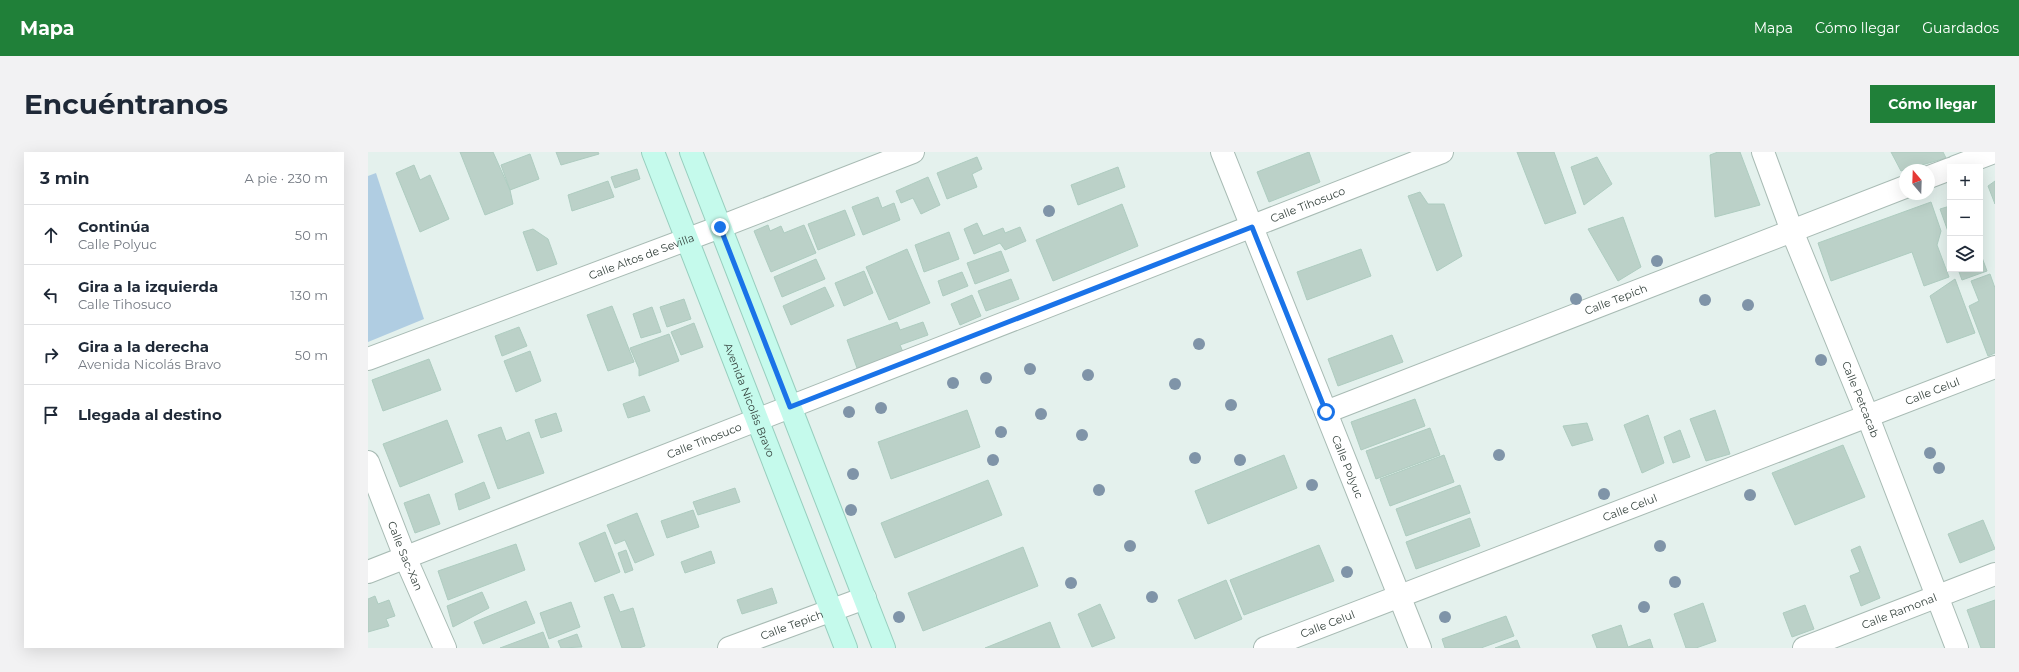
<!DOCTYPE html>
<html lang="es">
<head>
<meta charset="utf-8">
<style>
	body { margin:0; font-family:Montserrat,sans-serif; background:#f2f2f3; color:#1f2937 }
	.controls { position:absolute; right:12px; top:12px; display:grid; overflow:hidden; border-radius:0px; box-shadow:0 4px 16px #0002 }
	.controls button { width:36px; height:36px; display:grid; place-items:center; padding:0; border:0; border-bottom:1px solid #e0e1e3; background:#fff; color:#1f2937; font:20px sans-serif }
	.compass { position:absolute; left:1531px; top:12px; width:36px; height:36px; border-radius:50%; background:#fff; box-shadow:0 4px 16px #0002; rotate:341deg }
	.stop { position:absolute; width:12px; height:12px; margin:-9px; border:3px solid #1a73e8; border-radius:50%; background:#fff }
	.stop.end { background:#1a73e8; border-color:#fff; box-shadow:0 1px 4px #0008 }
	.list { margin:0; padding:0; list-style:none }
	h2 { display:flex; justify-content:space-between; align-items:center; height:52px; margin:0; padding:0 16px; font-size:17px }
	h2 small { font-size:13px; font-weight:400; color:#747a83 }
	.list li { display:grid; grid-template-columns:26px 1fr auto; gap:12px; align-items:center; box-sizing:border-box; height:60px; padding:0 16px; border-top:1px solid #e0e1e3 }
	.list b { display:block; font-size:15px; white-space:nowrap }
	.list p { margin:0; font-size:13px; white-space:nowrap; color:#747a83 }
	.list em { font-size:13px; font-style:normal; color:#747a83 }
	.icon { flex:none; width:22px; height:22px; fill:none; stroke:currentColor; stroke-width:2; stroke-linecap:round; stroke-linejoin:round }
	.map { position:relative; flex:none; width:1627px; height:496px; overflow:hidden; border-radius:0px }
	header { display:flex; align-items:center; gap:24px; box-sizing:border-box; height:56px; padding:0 20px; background:#208039; color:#fff }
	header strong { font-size:19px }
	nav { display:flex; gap:22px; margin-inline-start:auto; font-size:14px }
	.intro { display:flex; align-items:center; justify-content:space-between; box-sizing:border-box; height:96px; padding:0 24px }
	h1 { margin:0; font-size:28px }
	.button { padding:10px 18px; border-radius:0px; background:#208039; color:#fff; font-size:14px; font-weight:700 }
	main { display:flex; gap:24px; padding:0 24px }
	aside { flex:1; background:#fff; border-radius:0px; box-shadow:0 4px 16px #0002 }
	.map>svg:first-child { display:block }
	.green { fill:#b0cde2 }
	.building { fill:#bbd1c8; stroke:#aeccc0 }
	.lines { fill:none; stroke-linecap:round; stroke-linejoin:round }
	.street-casing { stroke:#a8bbb4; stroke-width:24 }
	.secondary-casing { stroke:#97cebe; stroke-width:24 }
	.street { stroke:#fff; stroke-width:22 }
	.secondary { stroke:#c5faec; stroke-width:22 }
	.tree { fill:#7f94a8 }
	.route { stroke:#1a73e8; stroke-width:5 }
	.labels { text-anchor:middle; stroke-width:3.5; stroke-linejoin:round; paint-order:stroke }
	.street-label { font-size:11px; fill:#35423d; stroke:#fff }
</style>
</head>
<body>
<header>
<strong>Mapa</strong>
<nav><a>Mapa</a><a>Cómo llegar</a><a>Guardados</a></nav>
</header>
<div class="intro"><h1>Encuéntranos</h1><a class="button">Cómo llegar</a></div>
<main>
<aside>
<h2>3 min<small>A pie · 230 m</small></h2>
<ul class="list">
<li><svg class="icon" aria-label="ahead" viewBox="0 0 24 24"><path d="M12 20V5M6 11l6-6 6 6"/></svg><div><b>Continúa</b><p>Calle Polyuc</p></div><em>50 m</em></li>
<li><svg class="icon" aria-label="left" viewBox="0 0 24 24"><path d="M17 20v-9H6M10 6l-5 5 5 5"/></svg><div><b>Gira a la izquierda</b><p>Calle Tihosuco</p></div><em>130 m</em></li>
<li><svg class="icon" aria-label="right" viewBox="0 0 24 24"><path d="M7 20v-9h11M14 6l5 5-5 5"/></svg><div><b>Gira a la derecha</b><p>Avenida Nicolás Bravo</p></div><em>50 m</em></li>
<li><svg class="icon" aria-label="arrive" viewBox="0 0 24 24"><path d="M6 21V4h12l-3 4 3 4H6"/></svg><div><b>Llegada al destino</b></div></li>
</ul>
</aside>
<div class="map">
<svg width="1627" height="496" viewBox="0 0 1627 496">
	<rect width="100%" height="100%" fill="#e4f1ed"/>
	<path class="green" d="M8 21 56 167 0 190V24Z"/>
	<g class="building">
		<path d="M92 0H125L142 38 145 52 117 63Z"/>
		<path d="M188 0H230L231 2 193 13Z"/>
		<path d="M941 0 952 30 901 50 889 20Z"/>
		<path d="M1149 0H1186L1208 61 1177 72Z"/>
		<path d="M1350 0H1372L1392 53 1347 65 1342 3Z"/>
		<path d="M1523 0H1575L1578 6 1533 19Z"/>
		<path d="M162 2 171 27 142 38 133 13Z"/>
		<path d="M609 5 614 17 604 22 609 35 579 47 569 21Z"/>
		<path d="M1229 5 1244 32 1216 53 1203 15Z"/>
		<path d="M46 13 52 28 62 23 81 67 52 80 28 21Z"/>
		<path d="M750 15 757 35 710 53 703 33Z"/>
		<path d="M269 17 272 27 247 36 243 25Z"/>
		<path d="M560 25 572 53 553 62 545 46 533 51 528 39Z"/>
		<path d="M240 29 246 45 204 59 200 43Z"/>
		<path d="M1627 29V52L1620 34Z"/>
		<path d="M1052 40 1060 52H1076L1094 104 1069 119 1040 44Z"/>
		<path d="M510 45 514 56 526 51 532 68 495 83 484 55Z"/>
		<path d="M1563 50 1573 79 1569 93 1581 125 1556 134 1544 100 1463 129 1450 91Z"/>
		<path d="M754 52 770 94 685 129 668 88Z"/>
		<path d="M1582 54V85L1572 57Z"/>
		<path d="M477 58 487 83 450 98 440 72Z"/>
		<path d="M1255 65 1273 115 1250 129 1220 77Z"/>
		<path d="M609 71 615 84 635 76 637 81 652 75 658 89 637 98 632 91 606 102 596 77Z"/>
		<path d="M400 73 402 79 413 74 416 81 436 73 448 101 403 120 386 79Z"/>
		<path d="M165 77 180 87 189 112 169 119 155 80Z"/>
		<path d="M581 80 591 107 556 120 547 93Z"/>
		<path d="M539 97 562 151 521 168 498 115Z"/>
		<path d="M993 97 1003 124 939 148 929 120Z"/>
		<path d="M633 99 641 119 607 132 599 111Z"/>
		<path d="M1612 100 1619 119 1594 128 1590 117H1612Z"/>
		<path d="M448 107 457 127 414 145 406 125Z"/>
		<path d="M496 119 505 141 476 154 467 131Z"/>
		<path d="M594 120 600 134 575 144 570 129Z"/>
		<path d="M1622 122 1627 136V201L1620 204 1601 154 1611 149 1603 129Z"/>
		<path d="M643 127 651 147 618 159 610 139Z"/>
		<path d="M1587 127 1607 181 1579 191 1562 144Z"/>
		<path d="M457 135 466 154 423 173 415 154Z"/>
		<path d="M604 143 613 164 592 173 583 152Z"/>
		<path d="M316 147 323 167 299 175 292 155Z"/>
		<path d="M244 154 266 210 240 219 219 163Z"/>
		<path d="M284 155 293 180 273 186 265 162Z"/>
		<path d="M529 170 532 178 555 170 560 183 532 193 535 200 489 216 479 188Z"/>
		<path d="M326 171 335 195 313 203 303 180Z"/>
		<path d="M151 175 159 194 134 204 127 184Z"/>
		<path d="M301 182 311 209 271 224V217L262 196Z"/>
		<path d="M1024 183 1035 210 970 234 960 207Z"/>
		<path d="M162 199 173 229 148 240 136 209Z"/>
		<path d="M61 207 73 238 15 259 4 228Z"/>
		<path d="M276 244 282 259 260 266 255 252Z"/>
		<path d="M1047 247 1057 274 993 298 983 270Z"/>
		<path d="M599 258 612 295 523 327 510 290Z"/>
		<path d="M1347 258 1362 302 1338 309 1322 267Z"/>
		<path d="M188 261 194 279 173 286 167 268Z"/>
		<path d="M1280 263 1296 311 1274 321 1256 273Z"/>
		<path d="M79 268 95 310 32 335 15 292Z"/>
		<path d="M1219 271 1225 288 1204 294 1195 274Z"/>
		<path d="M133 275 138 289 161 280 176 321 130 337 110 283Z"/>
		<path d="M1062 276 1072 303 1008 327 998 299Z"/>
		<path d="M1312 278 1322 305 1305 311 1296 285Z"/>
		<path d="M1475 293 1497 345 1427 373 1404 321Z"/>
		<path d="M916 303 929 336 840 372 827 339Z"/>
		<path d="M1076 303 1086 330 1022 354 1012 327Z"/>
		<path d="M620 328 634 363 527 406 513 371Z"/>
		<path d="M116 330 122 346 91 358 87 342Z"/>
		<path d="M1092 333 1102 361 1038 384 1028 357Z"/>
		<path d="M367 336 372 350 330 363 325 350Z"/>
		<path d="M61 342 72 372 47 381 36 351Z"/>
		<path d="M325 358 331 375 299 386 293 369Z"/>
		<path d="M269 361 286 403 267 411 257 388 247 392 239 373Z"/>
		<path d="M1102 366 1112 394 1048 417 1038 390Z"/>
		<path d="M1615 368 1627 397 1592 411 1580 382Z"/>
		<path d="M237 380 252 420 227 430 211 391Z"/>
		<path d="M148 392 157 418 80 448 70 419Z"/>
		<path d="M951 393 966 429 876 463 862 428Z"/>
		<path d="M1492 394 1512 446 1493 454 1482 424 1492 420 1483 398Z"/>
		<path d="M655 395 670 434 555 479 540 441Z"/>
		<path d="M258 398 265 418 257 421 250 401Z"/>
		<path d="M343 399 347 411 317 421 313 410Z"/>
		<path d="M858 428 874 467 827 487 810 448Z"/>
		<path d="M404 436 409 451 374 462 369 448Z"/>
		<path d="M114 440 121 456 85 475 79 454Z"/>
		<path d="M245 442 252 460 265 456 277 494 271 496H254L236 445Z"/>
		<path d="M7 444 10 452 21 448 27 464 18 467 21 474 0 480V447Z"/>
		<path d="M1627 448V496H1613L1599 458Z"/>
		<path d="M158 449 167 471 115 492 106 470Z"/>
		<path d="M203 450 212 475 181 487 172 461Z"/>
		<path d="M1335 451 1348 489 1328 496H1318L1306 462Z"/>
		<path d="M732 452 747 486 724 495 710 462Z"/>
		<path d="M1437 453 1446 477 1424 485 1415 461Z"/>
		<path d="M1138 464 1146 484 1113 496H1077L1074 487Z"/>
		<path d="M682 470 692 496H617Z"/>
		<path d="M1253 473 1260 495 1282 487 1285 496H1229L1224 483Z"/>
		<path d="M175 480 181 496H132Z"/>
		<path d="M209 482 214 495 193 496 190 489Z"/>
		<path d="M1149 488 1152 496H1127Z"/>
	</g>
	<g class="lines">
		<g class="street-casing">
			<g id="street">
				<path id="s1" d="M854 0 1052 496"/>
				<path id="s2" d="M1395 0 1424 79 1500 265 1589 496"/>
				<path d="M1587 15 1626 0"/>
				<path d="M1561 25 1582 17"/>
				<path id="s3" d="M0 207 352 75 545 0"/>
				<path id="s4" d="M958 260 1537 35"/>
				<path id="s5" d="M0 310 37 405 77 496"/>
				<path id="s6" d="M0 420 1074 0"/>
				<path id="s7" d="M361 496 497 446"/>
				<path id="s8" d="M897 496 1627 215"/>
				<path id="s9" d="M1436 496 1627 422"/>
			</g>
		</g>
		<g class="secondary-casing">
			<g id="secondary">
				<path id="s10" d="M285 0 478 496"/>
				<path d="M323 0 516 496"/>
			</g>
		</g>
		<use href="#street" class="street"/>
		<use href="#secondary" class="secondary"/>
	</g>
	<g class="tree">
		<circle cx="681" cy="59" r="6"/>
		<circle cx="1289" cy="109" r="6"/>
		<circle cx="1208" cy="147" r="6"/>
		<circle cx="1337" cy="148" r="6"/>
		<circle cx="1380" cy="153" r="6"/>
		<circle cx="831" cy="192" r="6"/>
		<circle cx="1453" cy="208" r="6"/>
		<circle cx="662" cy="217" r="6"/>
		<circle cx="720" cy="223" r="6"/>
		<circle cx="618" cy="226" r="6"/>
		<circle cx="585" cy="231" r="6"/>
		<circle cx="807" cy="232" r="6"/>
		<circle cx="863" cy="253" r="6"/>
		<circle cx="513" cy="256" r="6"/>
		<circle cx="481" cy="260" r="6"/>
		<circle cx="673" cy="262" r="6"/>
		<circle cx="633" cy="280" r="6"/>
		<circle cx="714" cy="283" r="6"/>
		<circle cx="1562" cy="301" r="6"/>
		<circle cx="1131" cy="303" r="6"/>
		<circle cx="827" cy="306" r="6"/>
		<circle cx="625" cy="308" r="6"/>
		<circle cx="872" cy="308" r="6"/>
		<circle cx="1571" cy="316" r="6"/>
		<circle cx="485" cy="322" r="6"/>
		<circle cx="944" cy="333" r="6"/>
		<circle cx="731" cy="338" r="6"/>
		<circle cx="1236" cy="342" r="6"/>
		<circle cx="1382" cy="343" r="6"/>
		<circle cx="483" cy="358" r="6"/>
		<circle cx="762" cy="394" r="6"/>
		<circle cx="1292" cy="394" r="6"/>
		<circle cx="979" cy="420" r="6"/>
		<circle cx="1307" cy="430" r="6"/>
		<circle cx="703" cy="431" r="6"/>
		<circle cx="784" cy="445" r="6"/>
		<circle cx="1276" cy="455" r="6"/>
		<circle cx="531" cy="465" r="6"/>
		<circle cx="1077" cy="465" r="6"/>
	</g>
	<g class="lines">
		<path class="route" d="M352 75 422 255 884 75 958 260"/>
	</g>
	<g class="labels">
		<g class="street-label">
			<text dy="4" stroke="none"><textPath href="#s6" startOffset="1009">Calle Tihosuco</textPath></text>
			<text dy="4" stroke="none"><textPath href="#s3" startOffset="292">Calle Altos de Sevilla</textPath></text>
			<text dy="4" stroke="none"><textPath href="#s4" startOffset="311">Calle Tepich</textPath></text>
			<text dy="4" stroke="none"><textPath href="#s8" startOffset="715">Calle Celul</textPath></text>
			<text dy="4" stroke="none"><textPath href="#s10" startOffset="266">Avenida Nicolás Bravo</textPath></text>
			<text dy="4" stroke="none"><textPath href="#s2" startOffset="266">Calle Petcacab</textPath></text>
			<text dy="4" stroke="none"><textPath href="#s6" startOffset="361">Calle Tihosuco</textPath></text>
			<text dy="4" stroke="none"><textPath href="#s1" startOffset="339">Calle Polyuc</textPath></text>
			<text dy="4" stroke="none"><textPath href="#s8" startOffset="391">Calle Celul</textPath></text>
			<text dy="4" stroke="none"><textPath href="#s5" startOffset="101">Calle Sac-Xan</textPath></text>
			<text dy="4" stroke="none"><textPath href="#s9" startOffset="102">Calle Ramonal</textPath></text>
			<text dy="4" stroke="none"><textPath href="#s8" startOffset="67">Calle Celul</textPath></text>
			<text dy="4" stroke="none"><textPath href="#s7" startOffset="67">Calle Tepich</textPath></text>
		</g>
	</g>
</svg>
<div class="controls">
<button>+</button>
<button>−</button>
<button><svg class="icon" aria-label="layers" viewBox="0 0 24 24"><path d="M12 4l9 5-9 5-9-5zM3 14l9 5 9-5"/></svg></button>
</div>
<svg class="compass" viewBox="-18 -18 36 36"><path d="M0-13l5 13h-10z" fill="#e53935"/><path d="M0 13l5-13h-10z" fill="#747a83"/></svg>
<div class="stop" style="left:958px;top:260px"></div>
<div class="stop end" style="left:352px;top:75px"></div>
</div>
</main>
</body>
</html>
